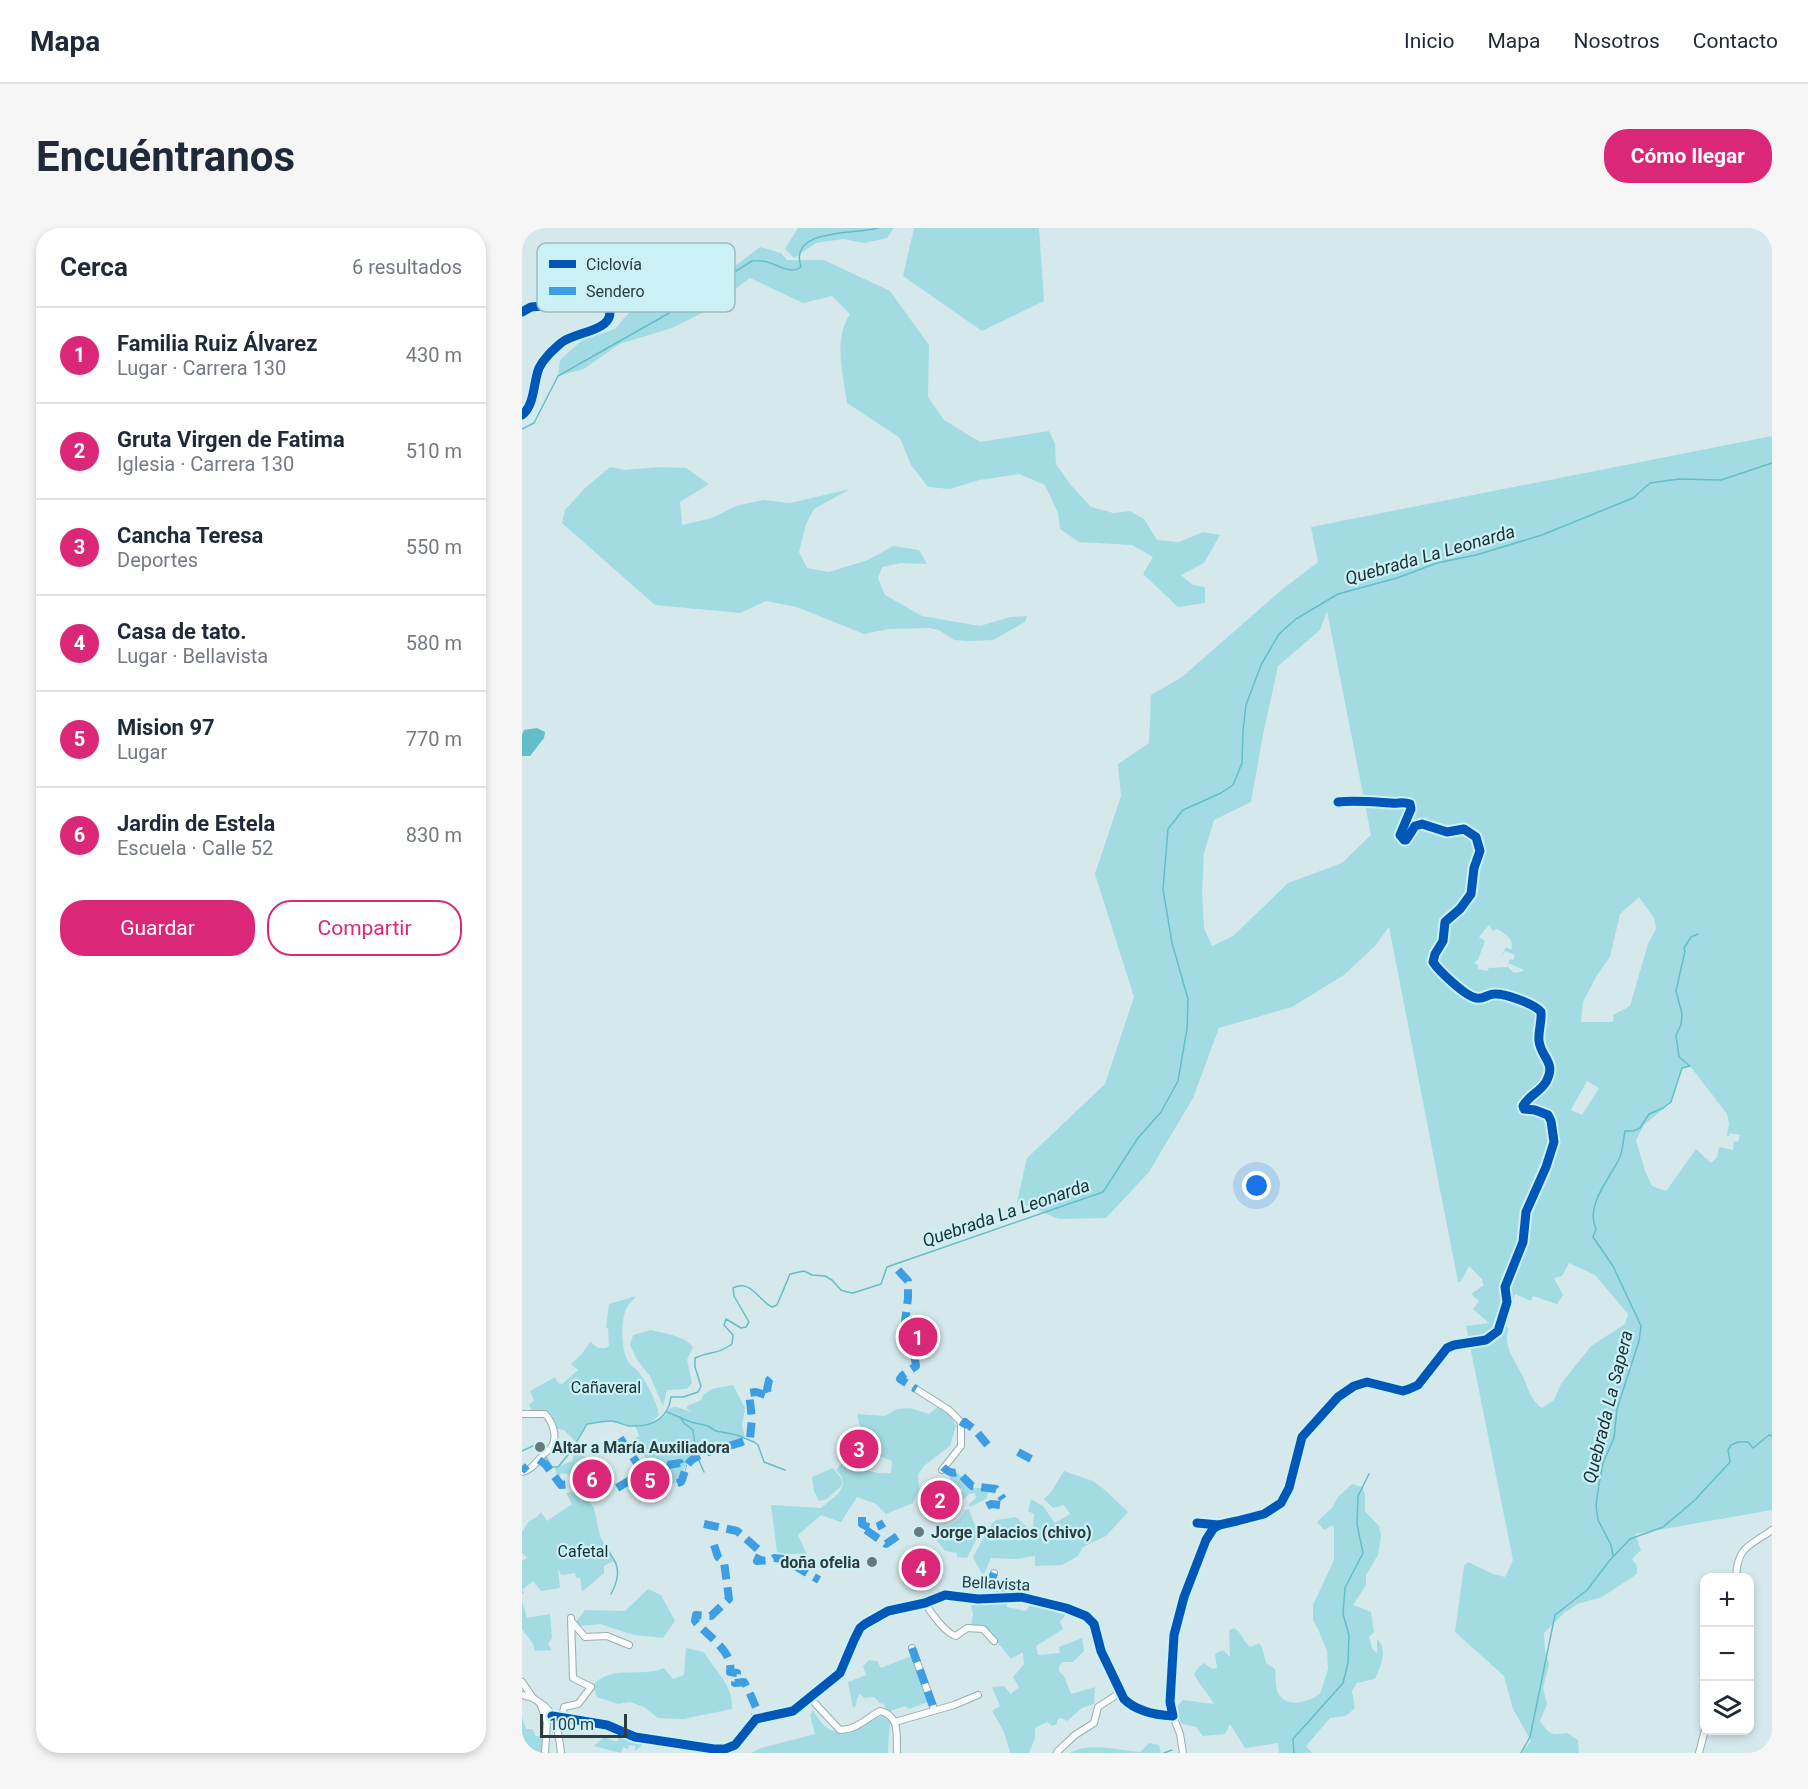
<!DOCTYPE html>
<html lang="es">
<head>
<meta charset="utf-8">
<style>
	body { margin:0; font-family:Roboto,sans-serif; background:#f6f6f7; color:#1f2937 }
	.controls { position:absolute; right:18px; bottom:18px; display:grid; overflow:hidden; border-radius:12px; box-shadow:0 3px 9px #0003 }
	.controls button { width:54px; height:54px; display:grid; place-items:center; padding:0; border:0; border-bottom:2px solid #e0e1e3; background:#fff; color:#1f2937; font:30px sans-serif }
	.scale { position:absolute; left:18px; bottom:15px; width:87px; box-sizing:border-box; padding-left:6px; border:3px solid #2d3c3e; border-top:0; font-size:16px; line-height:21px; white-space:nowrap; color:#2d3c3e; -webkit-text-stroke:4px #cbf1f6; paint-order:stroke }
	.you { position:absolute; left:735px; top:958px; width:21px; height:21px; margin:-15px; border:4px solid #fff; border-radius:50%; background:#1a73e8; box-shadow:0 0 0 9px #1a73e833 }
	.badge { display:grid; place-items:center; width:39px; height:39px; border-radius:50%; background:#db2777; color:#fff; font-size:20px; font-weight:700 }
	.pin { position:absolute; translate:-50% -50%; border:3px solid #fff; box-shadow:0 2px 6px #0006 }
	.list { margin:0; padding:0; list-style:none }
	h2 { display:flex; justify-content:space-between; align-items:center; height:78px; margin:0; padding:0 24px; font-size:26px }
	h2 small { font-size:20px; font-weight:400; color:#747a83 }
	.list li { display:grid; grid-template-columns:39px 1fr auto; gap:18px; align-items:center; box-sizing:border-box; height:96px; padding:0 24px; border-top:2px solid #e0e1e3 }
	.list b { display:block; font-size:22px; white-space:nowrap }
	.list p { margin:0; font-size:20px; white-space:nowrap; color:#747a83 }
	.list em { font-size:20px; font-style:normal; color:#747a83 }
	.actions { display:flex; gap:12px; padding:18px 24px }
	.actions a { flex:1; padding:14px 0; border:2px solid #db2777; border-radius:24px; text-align:center; font-size:21px; color:#db2777 }
	.actions .main { background:#db2777; color:#fff }
	.icon { flex:none; width:33px; height:33px; fill:none; stroke:currentColor; stroke-width:2; stroke-linecap:round; stroke-linejoin:round }
	.map { position:relative; flex:none; width:1250px; height:1525px; overflow:hidden; border-radius:24px }
	header { display:flex; align-items:center; gap:36px; box-sizing:border-box; height:84px; padding:0 30px; background:#fff; border-bottom:2px solid #e0e1e3 }
	header strong { font-size:28px }
	nav { display:flex; gap:33px; margin-inline-start:auto; font-size:21px }
	.intro { display:flex; align-items:center; justify-content:space-between; box-sizing:border-box; height:144px; padding:0 36px }
	h1 { margin:0; font-size:42px }
	.button { padding:15px 27px; border-radius:24px; background:#db2777; color:#fff; font-size:21px; font-weight:700 }
	main { display:flex; gap:36px; padding:0 36px }
	aside { flex:1; background:#fff; border-radius:24px; box-shadow:0 3px 9px #0003 }
	.map>svg:first-child { display:block }
	.green { fill:#a3dbe3; fill-rule:evenodd }
	.water { fill:#64bec8 }
	.lines { fill:none; stroke-linecap:round; stroke-linejoin:round }
	.stream { stroke:#64bec8; stroke-width:1.5 }
	.minor-casing { stroke:#9cacae; stroke-width:8 }
	.minor { stroke:#f9fcfc; stroke-width:6 }
	.quiet { stroke:#3d9ee3; stroke-width:8; stroke-dasharray:15 8; stroke-linecap:butt }
	.cycleway-casing { stroke:#cbf1f6; stroke-width:13 }
	.cycleway { stroke:#0057b8; stroke-width:9 }
	.poi-dot { fill:#68797b; stroke:#cbf1f6; stroke-width:2 }
	.labels { text-anchor:middle; stroke-width:4.5; stroke-linejoin:round; paint-order:stroke }
	.park-label { font-size:16px; fill:#163033; stroke:#cbf1f6 }
	.poi-label { font-size:16px; font-weight:bold; fill:#2d3c3e; stroke:#cbf1f6; text-anchor:start }
	.street-label { font-size:16px; fill:#2d3c3e; stroke:#cbf1f6 }
	.water-label { font-size:18px; font-style:italic; fill:#193235; stroke:#cbf1f6 }
	.key { fill:#cbf1f6; stroke:#9cbbbf; stroke-width:1.5 }
	.key-label { font-size:16px; fill:#2d3c3e }
</style>
</head>
<body>
<header>
<strong>Mapa</strong>
<nav><a>Inicio</a><a>Mapa</a><a>Nosotros</a><a>Contacto</a></nav>
</header>
<div class="intro"><h1>Encuéntranos</h1><a class="button">Cómo llegar</a></div>
<main>
<aside>
<h2>Cerca<small>6 resultados</small></h2>
<ul class="list">
<li><span class="badge">1</span><div><b>Familia Ruiz Álvarez</b><p>Lugar · Carrera 130</p></div><em>430 m</em></li>
<li><span class="badge">2</span><div><b>Gruta Virgen de Fatima</b><p>Iglesia · Carrera 130</p></div><em>510 m</em></li>
<li><span class="badge">3</span><div><b>Cancha Teresa</b><p>Deportes</p></div><em>550 m</em></li>
<li><span class="badge">4</span><div><b>Casa de tato.</b><p>Lugar · Bellavista</p></div><em>580 m</em></li>
<li><span class="badge">5</span><div><b>Mision 97</b><p>Lugar</p></div><em>770 m</em></li>
<li><span class="badge">6</span><div><b>Jardin de Estela</b><p>Escuela · Calle 52</p></div><em>830 m</em></li>
</ul>
<div class="actions"><a class="main">Guardar</a><a>Compartir</a></div>
</aside>
<div class="map">
<svg width="1250" height="1525" viewBox="0 0 1250 1525">
	<rect width="100%" height="100%" fill="#d5e9ec"/>
	<g class="green">
		<path d="M276 0H372L365 10 342 15 321 11 294 15 272 30 263 21Z"/>
		<path d="M392 0H517L522 73 460 103 381 48Z"/>
		<path d="M238 19 259 25 265 32H302L368 63 407 117 406 169 422 192 458 214 527 203 533 216 534 236 548 256 569 279 591 285 608 283 622 291 635 312 657 314 681 304 698 307 682 335 659 347 671 357 683 359V375L656 379 621 346 631 329 610 317 557 314 538 301 536 285 523 257 497 246 457 252 428 261 406 259 389 237 378 210 325 175C321 145 311 112 328 86L310 68 281 75 228 50 184 83 150 100 97 116 62 141 36 148 38 132 60 112 93 101 116 74 145 55 198 46 217 35Z"/>
		<path d="M1250 208V1282L1113 1306 1119 1322 1110 1331 1115 1338V1346L1080 1369 1056 1376 1043 1384 1022 1405 1023 1422 1027 1436 1021 1460 1025 1476 1018 1493C1028 1507 1028 1507 1045 1505L1056 1512 1057 1525H1000L1009 1513 991 1481 982 1448 933 1404 942 1338 946 1334 971 1346 983 1349 991 1332 944 1098 967 1095 951 1081 957 1073 949 1066 962 1057 960 1054 961 1052 947 1038 939 1053 936 1054 867 699 853 718 822 747 770 779 697 800 671 870 627 944 584 990 537 991 495 974 505 930 583 856 612 769 573 646 599 568 596 536 627 515 629 467 660 449 757 364 796 334 789 299ZM805 383 849 607 820 635 766 655 711 708 690 718 682 700 680 664 682 625 692 592 729 574 741 507 756 438 798 402ZM1117 669 1132 690 1134 701 1126 716 1108 778 1091 787 1092 792 1090 794H1059L1061 774 1075 747 1088 729 1098 686ZM967 697 971 703 975 701C983 706 993 711 989 722L984 719 978 731 983 723 993 727 991 732 988 731 986 735 1002 742 1001 743 992 745 986 739 967 740 965 743 956 741V736H953V734L956 732 963 713 957 709ZM1168 838 1205 886 1207 896 1205 907 1207 908 1208 905 1218 907 1216 914 1212 913 1211 922 1197 919 1195 929 1189 935 1174 921 1147 959 1144 963 1130 958 1123 943 1114 912 1122 897 1149 874 1160 840ZM1065 853 1077 860 1060 887 1049 882ZM1047 1035 1073 1047 1106 1086 1103 1096 1069 1118 1039 1156 1032 1172 1020 1180C1009 1172 1007 1163 1002 1151 996 1136 979 1119 987 1100L982 1098 993 1066 1009 1073 1011 1068 1035 1076 1041 1067 1032 1050 1040 1048Z"/>
		<path d="M88 239 103 242 138 239 164 240 187 256 158 274 160 297 190 290 214 278 241 272 268 275 328 261 292 281 284 296 277 324 285 340 307 344 346 332 371 318 397 322 405 336 379 335 360 339 356 350 363 367 400 388 458 398 488 389 505 388 503 394 471 412 447 413 432 412 417 402 408 400 367 401 342 406 275 379 244 373 218 385 133 377 40 295 43 282 62 261Z"/>
		<path d="M114 1068C112 1072 107 1075 105 1079 98 1092 99 1123 107 1135 109 1138 111 1138 114 1141 125 1154 134 1171 137 1187L128 1196 143 1188 148 1180 154 1179 170 1184 165 1181V1178L179 1172 182 1166 190 1161 211 1157 223 1180 220 1197 223 1210 212 1215 176 1227 175 1224V1227C162 1232 163 1243 157 1254L148 1256 128 1252 120 1237 125 1232 111 1212 117 1208 113 1197H105L93 1193 65 1195 54 1214 42 1202 31 1200 26 1188 11 1184 7 1177 12 1172 8 1163C16 1158 25 1154 33 1149L36 1155 40 1156 56 1142 49 1136 60 1126 68 1114 76 1120H84L87 1118 86 1101 84 1099 87 1076Z"/>
		<path d="M129 1102C144 1106 161 1107 171 1119L165 1132 170 1155 165 1161 145 1162 141 1178 128 1148 115 1132 108 1117 111 1107Z"/>
		<path d="M416 1179 428 1187 434 1198 428 1218 403 1237 396 1246 397 1261 391 1275 364 1286 354 1276 335 1269 319 1294 299 1287 276 1307 285 1327C274 1324 266 1328 255 1324L249 1277 299 1280 316 1266 321 1257 320 1249 314 1242 320 1235 326 1233C337 1242 355 1246 369 1245L370 1233 350 1225 354 1212 340 1207 335 1186 363 1188 375 1181 388 1180 407 1186Z"/>
		<path d="M56 1221C65 1228 67 1241 65 1252L60 1253 59 1248 39 1245 36 1254 33 1240 50 1233 52 1225Z"/>
		<path d="M311 1240 319 1250 320 1257 305 1271 297 1273 292 1263 290 1249Z"/>
		<path d="M542 1243 571 1253 583 1262 606 1284 584 1308 561 1319 556 1328 540 1337 513 1338V1328L494 1331 469 1330 462 1346 459 1344 451 1329 468 1298 474 1292 494 1289 506 1300 511 1299 512 1286 506 1283 509 1271 521 1278 533 1295 548 1286 542 1277 531 1280 522 1271 529 1264Z"/>
		<path d="M436 1245 451 1260H467L465 1270 449 1279 446 1277 454 1270 453 1265 447 1266 439 1274 433 1272 441 1262 430 1254 427 1247Z"/>
		<path d="M830 1256 840 1259 843 1266V1283L857 1298 859 1308 856 1327 844 1347V1357L831 1377 849 1384 852 1404 847 1409 850 1420 855 1426V1411C867 1422 858 1439 853 1451L835 1455 830 1463 833 1480 824 1488 808 1490 784 1518 790 1525H757L756 1515 723 1520 708 1496 703 1506 681 1508 674 1499 660 1496 655 1486 656 1477 661 1472 692 1476C686 1465 677 1457 672 1446L677 1439 682 1435 690 1441 695 1440 693 1426 701 1422 708 1429 707 1402 712 1400C721 1405 720 1414 729 1419L737 1415 740 1419 744 1435 753 1441C754 1448 753 1458 756 1465 765 1481 786 1474 798 1466L806 1441 805 1423 796 1401 791 1392V1377L812 1332V1301L811 1297 802 1302 795 1294 810 1280 816 1269Z"/>
		<path d="M54 1261 61 1265 72 1280 78 1308 92 1333 82 1338V1345L60 1364 58 1350H54L53 1345 39 1347 36 1340 38 1360 19 1363 11 1353 0 1362 2 1365 0 1366V1333L5 1330 0 1325V1303H2L1 1302 7 1293 15 1289 19 1284 25 1293 50 1276 44 1265 52 1264Z"/>
		<path d="M447 1281 451 1293 458 1304 445 1330 435 1329V1325L423 1323 412 1309 416 1299C428 1300 439 1292 443 1282Z"/>
		<path d="M126 1361 139 1367 153 1393 141 1410 112 1407 78 1396 59 1398 53 1395 63 1382 103 1383Z"/>
		<path d="M485 1372V1379L504 1383 510 1374 545 1385 538 1394 541 1401 514 1418 516 1427 538 1425 537 1419 560 1410 562 1423 551 1434H541L537 1438V1443L542 1448 549 1466 573 1459 572 1476 560 1480 545 1493 539 1490 535 1492V1496L530 1498 525 1494 513 1500V1510L507 1525H486L488 1524 482 1504 470 1483 478 1478 470 1459 482 1458 489 1466 497 1459 491 1449 502 1436 501 1424 489 1431 463 1399H449L451 1386 449 1378 458 1373Z"/>
		<path d="M0 1373 5 1390 28 1386 30 1410 26 1416 30 1422 13 1423 11 1416 0 1401Z"/>
		<path d="M164 1420 182 1424C193 1443 212 1458 210 1481L161 1491 136 1490 122 1479 108 1474 96 1476 75 1469 71 1457C89 1436 121 1450 142 1440L151 1451 162 1447Z"/>
		<path d="M389 1428 406 1474 387 1481 383 1478 366 1484 361 1475 359 1476 352 1469 342 1470 338 1466 335 1471 334 1478 331 1480 326 1454 344 1447 341 1438 347 1432 355 1433 359 1440Z"/>
		<path d="M291 1482C311 1520 331 1499 360 1488L368 1493 366 1525H229L239 1520 293 1506 288 1487Z"/>
		<path d="M0 1489 4 1501H10L14 1508H22L20 1525H0Z"/>
		<path d="M99 1505 125 1513 113 1523V1517L112 1518 107 1517 106 1521 101 1519 99 1525 72 1518 82 1509 95 1514Z"/>
		<path d="M627 1515 637 1517 639 1525H548C567 1514 595 1522 618 1524Z"/>
	</g>
	<path class="water" d="M15 500 23 504 22 510 8 528H0V507L2 502Z"/>
	<g class="lines">
		<g class="stream">
			<path d="M0 201 12 195 36 148 142 88 230 33C235 33 240 32 245 34 257 37 268 47 279 39 266 0 331 7 356 0"/>
			<path d="M145 1184 169 1194 186 1198 194 1203 215 1207 232 1214 236 1217 242 1234 263 1242"/>
			<path d="M158 1189 162 1195 171 1202 174 1226 182 1244"/>
			<path d="M0 1223 15 1216 21 1224"/>
			<path d="M23 1228 30 1239H36L50 1222 65 1196C73 1195 81 1193 89 1193 95 1193 101 1197 107 1198 129 1199 146 1192 149 1169H161L176 1164 179 1158 173 1139V1130C189 1122 193 1128 210 1116L211 1107 202 1097 204 1091 219 1100 224 1099 227 1094 212 1068 211 1060C229 1051 236 1072 250 1079L255 1077 268 1046 282 1043 290 1047 303 1048 310 1052 319 1062 325 1064 331 1065 359 1056 365 1039 581 964 616 910 639 884 656 853 665 801 666 771 650 715 641 661 646 601 661 582 699 565 711 557 720 535 721 503 724 477 739 437 757 406 774 391 816 366 875 350 915 335 954 327 1020 307 1111 270 1128 255 1157 251 1199 252 1250 235"/>
			<path d="M85 1318C86 1324 89 1326 92 1332 99 1343 95 1355 89 1366"/>
			<path d="M1091 1328 1089 1317 1076 1292 1074 1278 1077 1256 1081 1235 1092 1210 1095 1181 1117 1113 1119 1098 1091 1038 1071 1009 1074 1001C1063 977 1087 952 1097 931 1101 924 1101 912 1103 903H1111L1118 900 1127 886 1141 880 1149 874 1160 840 1168 838 1157 829 1154 807 1159 797 1160 786 1154 763 1163 723 1162 720 1169 709 1176 706"/>
			<path d="M642 1525 650 1522"/>
			<path d="M772 1525 771 1511 821 1455 826 1435 827 1407 821 1386 823 1360 841 1325 835 1296 836 1268 847 1246"/>
			<path d="M999 1525 1008 1509 1033 1387 1065 1362 1088 1332 1108 1311 1141 1299 1172 1273 1208 1234 1206 1222 1209 1217 1216 1214H1226L1231 1220 1247 1207 1250 1208"/>
		</g>
		<g class="minor-casing">
			<g id="minor">
				<path d="M0 84 9 79 72 74 86 76C98 104 52 103 39 115 30 123 22 130 17 140 11 155 13 177 0 187"/>
				<path d="M394 1161 427 1182 439 1194V1218L420 1242"/>
				<path d="M0 1186H23C30 1193 36 1208 30 1218 27 1223 22 1225 19 1229 13 1236 9 1242 0 1244"/>
				<path d="M675 1295 697 1297 715 1293 742 1286 759 1275 767 1260 780 1209 816 1169 832 1158 845 1154 881 1163 887 1161 896 1157 925 1120 932 1117 964 1112 976 1103 985 1074 983 1059 1001 1014 1004 984 1024 939 1032 914 1029 893 1026 887 1013 882 1002 881 1001 878C1006 868 1018 864 1024 854 1035 834 1019 830 1017 813 1016 803 1020 794 1019 784 1013 776 982 765 972 766 965 766 961 772 954 770 943 768 917 743 911 734L913 726 921 713 923 694 938 681 949 666 952 640 958 623 954 609 942 601 925 604 900 596 893 598 884 612H882L878 607 889 581 888 576C881 573 876 576 869 575 851 574 834 572 816 574"/>
				<path d="M472 1345 470 1351 472 1358 486 1365 487 1369"/>
				<path d="M1214 1350C1215 1318 1228 1318 1250 1302"/>
				<path d="M403 1375C409 1385 423 1405 434 1408L445 1400 461 1401 472 1413"/>
				<path d="M50 1394 63 1409 85 1408 107 1417"/>
				<path d="M390 1420 412 1481"/>
				<path d="M0 1454 11 1470 18 1475 25 1494 23 1525"/>
				<path d="M0 1467 11 1470"/>
				<path d="M287 1469 318 1502C334 1502 345 1490 358 1483 379 1488 374 1508 375 1525"/>
				<path d="M18 1475C35 1484 37 1508 39 1525"/>
				<path d="M30 1488 85 1497 113 1509 192 1521H203L213 1517 234 1491 271 1483 318 1445 332 1412 338 1400 343 1396 366 1383 403 1375 423 1367 456 1371 499 1369 544 1380 564 1388 572 1396 579 1423 602 1471C614 1483 633 1487 651 1488L648 1474 652 1407 662 1369 684 1312 691 1301 697 1297"/>
				<path d="M651 1488 658 1506 661 1525"/>
				<path d="M40 1490 42 1479 56 1476 69 1459 51 1450 49 1390"/>
				<path d="M373 1494 432 1477 456 1467"/>
				<path d="M535 1524 553 1507 572 1495 576 1479 599 1464"/>
				<path d="M1177 1525 1183 1502"/>
			</g>
		</g>
		<use href="#minor" class="minor"/>
		<g class="quiet">
			<path d="M376 1042 386 1053V1070L383 1094 391 1118 394 1138 381 1147 378 1151 394 1161"/>
			<path d="M440 1199 443 1194 454 1203 468 1220"/>
			<path d="M98 1210 121 1244 127 1236 140 1234 146 1237 158 1235 160 1240 164 1241"/>
			<path d="M496 1224 509 1231"/>
			<path d="M17 1232 23 1236 39 1257 71 1254 92 1262 121 1244 130 1253 150 1257 159 1254C162 1249 162 1241 166 1236 175 1222 212 1220 228 1210L230 1191 227 1165 234 1164 247 1168 245 1162 247 1152 249 1150 252 1153"/>
			<path d="M0 1238 5 1243"/>
			<path d="M421 1239C426 1244 430 1246 436 1244L450 1258 474 1261 481 1271"/>
			<path d="M465 1278 469 1276 478 1277"/>
			<path d="M340 1289V1296C349 1302 354 1300 362 1295"/>
			<path d="M182 1296 215 1303 239 1324 235 1333 249 1332 252 1330 261 1331 297 1352"/>
			<path d="M344 1302 364 1316 377 1307"/>
			<path d="M192 1317 196 1329 202 1334 207 1371 189 1388 174 1387 173 1393C185 1408 212 1423 208 1444L215 1445 213 1455 222 1454C224 1456 233 1477 235 1482L231 1493"/>
			<path d="M399 1325 411 1334"/>
			<path d="M472 1345 470 1351 472 1358 486 1365 487 1369"/>
			<path d="M390 1420 412 1481"/>
		</g>
		<g class="cycleway-casing">
			<g id="cycleway">
				<path d="M0 84 9 79 72 74 86 76C98 104 52 103 39 115 30 123 22 130 17 140 11 155 13 177 0 187"/>
				<path d="M675 1295 697 1297 715 1293 742 1286 759 1275 767 1260 780 1209 816 1169 832 1158 845 1154 881 1163 887 1161 896 1157 925 1120 932 1117 964 1112 976 1103 985 1074 983 1059 1001 1014 1004 984 1024 939 1032 914 1029 893 1026 887 1013 882 1002 881 1001 878C1006 868 1018 864 1024 854 1035 834 1019 830 1017 813 1016 803 1020 794 1019 784 1013 776 982 765 972 766 965 766 961 772 954 770 943 768 917 743 911 734L913 726 921 713 923 694 938 681 949 666 952 640 958 623 954 609 942 601 925 604 900 596 893 598 884 612H882L878 607 889 581 888 576C881 573 876 576 869 575 851 574 834 572 816 574"/>
				<path d="M30 1488 85 1497 113 1509 192 1521H203L213 1517 234 1491 271 1483 318 1445 332 1412 338 1400 343 1396 366 1383 403 1375 423 1367 456 1371 499 1369 544 1380 564 1388 572 1396 579 1423 602 1471C614 1483 633 1487 651 1488L648 1474 652 1407 662 1369 684 1312 691 1301 697 1297"/>
			</g>
		</g>
		<use href="#cycleway" class="cycleway"/>
	</g>
	<g class="poi-dot">
		<circle cx="18" cy="1219" r="6"/>
		<circle cx="397" cy="1304" r="6"/>
		<circle cx="350" cy="1334" r="6"/>
	</g>
	<g class="labels">
		<g class="park-label">
			<text x="84" y="1165">Cañaveral</text>
			<text x="61" y="1329">Cafetal</text>
		</g>
		<g class="poi-label">
			<text x="30" y="1225">Altar a María Auxiliadora</text>
			<text x="409" y="1310">Jorge Palacios (chivo)</text>
			<text x="338" y="1340" text-anchor="end">doña ofelia</text>
		</g>
		<g class="street-label">
			<text transform="translate(474 1355) rotate(3)" y="6">Bellavista</text>
		</g>
		<g class="water-label">
			<text transform="translate(908 327) rotate(-16)" y="6">Quebrada La Leonarda</text>
			<text transform="translate(484 985) rotate(-19)" y="6">Quebrada La Leonarda</text>
			<text transform="translate(1086 1179) rotate(-76)" y="6">Quebrada La Sapera</text>
		</g>
	</g>
	<rect x="15" y="15" width="198" height="69" rx="9" class="key"/>
	<rect x="27" y="32" width="27" height="8" fill="#0057b8"/>
	<rect x="27" y="59" width="27" height="8" fill="#3d9ee3"/>
	<g class="key-label">
		<text x="64" y="42">Ciclovía</text>
		<text x="64" y="69">Sendero</text>
	</g>
</svg>
<div class="controls">
<button>+</button>
<button>−</button>
<button><svg class="icon" aria-label="layers" viewBox="0 0 24 24"><path d="M12 4l9 5-9 5-9-5zM3 14l9 5 9-5"/></svg></button>
</div>
<div class="scale">100 m</div>
<div class="you"></div>
<div class="pin badge" style="left:396px;top:1109px">1</div>
<div class="pin badge" style="left:418px;top:1272px">2</div>
<div class="pin badge" style="left:337px;top:1221px">3</div>
<div class="pin badge" style="left:399px;top:1340px">4</div>
<div class="pin badge" style="left:128px;top:1252px">5</div>
<div class="pin badge" style="left:70px;top:1251px">6</div>
</div>
</main>
</body>
</html>
